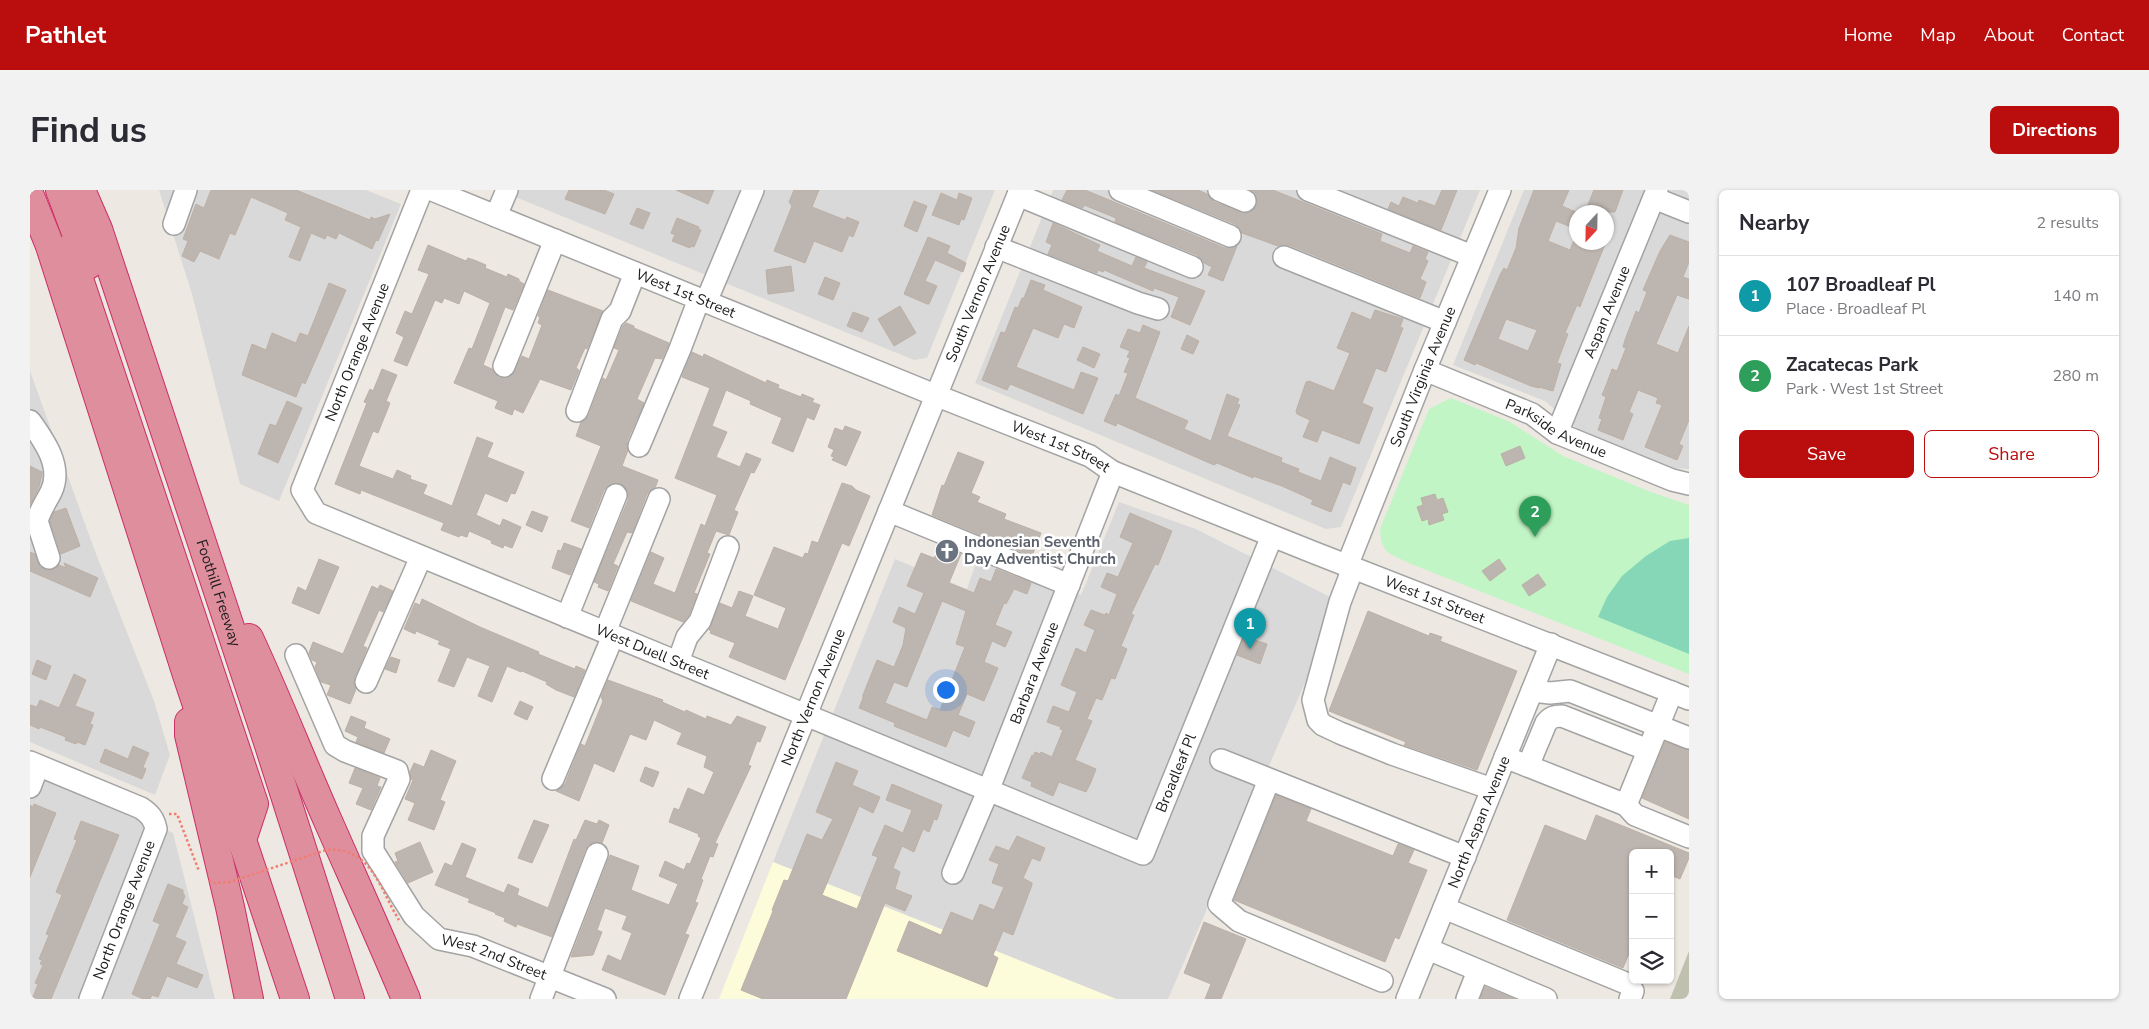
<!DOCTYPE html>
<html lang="en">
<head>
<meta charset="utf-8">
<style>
	body { margin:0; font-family:"Nunito Sans",sans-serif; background:#f2f2f3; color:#2b2b33 }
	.controls { position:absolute; right:15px; bottom:15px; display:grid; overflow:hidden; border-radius:8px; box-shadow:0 1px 4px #0004 }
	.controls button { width:45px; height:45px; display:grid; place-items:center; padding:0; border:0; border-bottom:1px solid #e1e1e2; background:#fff; color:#2b2b33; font:25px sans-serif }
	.compass { position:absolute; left:1539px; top:15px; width:45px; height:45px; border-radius:50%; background:#fff; box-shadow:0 1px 4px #0004; rotate:202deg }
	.you { position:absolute; left:915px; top:499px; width:18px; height:18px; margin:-12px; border:4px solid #fff; border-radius:50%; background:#1a73e8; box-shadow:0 0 0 8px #1a73e833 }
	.badge { display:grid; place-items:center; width:32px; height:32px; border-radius:50%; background:#ba0d0e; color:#fff; font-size:16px; font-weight:700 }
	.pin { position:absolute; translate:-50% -41px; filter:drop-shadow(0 1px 2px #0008) }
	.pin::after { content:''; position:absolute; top:26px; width:18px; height:15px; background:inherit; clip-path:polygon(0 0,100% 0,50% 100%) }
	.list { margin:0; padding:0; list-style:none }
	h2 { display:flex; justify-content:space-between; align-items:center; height:65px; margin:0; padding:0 20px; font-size:21px }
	h2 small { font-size:16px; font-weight:400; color:#7c7c81 }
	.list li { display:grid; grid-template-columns:32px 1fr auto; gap:15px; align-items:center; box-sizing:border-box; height:80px; padding:0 20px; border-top:1px solid #e1e1e2 }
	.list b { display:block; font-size:19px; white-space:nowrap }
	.list p { margin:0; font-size:16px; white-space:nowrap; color:#7c7c81 }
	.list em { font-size:16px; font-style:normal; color:#7c7c81 }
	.actions { display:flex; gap:10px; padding:15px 20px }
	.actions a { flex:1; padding:11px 0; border:1px solid #ba0d0e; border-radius:8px; text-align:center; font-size:18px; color:#ba0d0e }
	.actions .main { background:#ba0d0e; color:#fff }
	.icon { flex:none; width:28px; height:28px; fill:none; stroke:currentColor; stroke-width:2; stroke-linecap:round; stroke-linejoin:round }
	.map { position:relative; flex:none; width:1659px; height:809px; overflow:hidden; border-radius:8px }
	header { display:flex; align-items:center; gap:30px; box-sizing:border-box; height:70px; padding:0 25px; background:#ba0d0e; color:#fff }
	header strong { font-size:24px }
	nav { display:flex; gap:28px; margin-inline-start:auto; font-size:18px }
	.intro { display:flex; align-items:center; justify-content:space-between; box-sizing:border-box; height:120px; padding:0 30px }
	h1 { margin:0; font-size:35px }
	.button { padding:12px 22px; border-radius:8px; background:#ba0d0e; color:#fff; font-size:18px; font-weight:700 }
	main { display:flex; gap:30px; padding:0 30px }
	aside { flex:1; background:#fff; border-radius:8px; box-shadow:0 1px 4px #0004 }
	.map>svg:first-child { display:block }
	.residential { fill:#dad9d9; fill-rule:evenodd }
	.education { fill:#fcfcdb }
	.construction { fill:#c0c0ae }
	.park { fill:#c1f5c5 }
	.pitch { fill:#85d7b7 }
	.building { fill:#bdb5af; stroke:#bdb0a5; fill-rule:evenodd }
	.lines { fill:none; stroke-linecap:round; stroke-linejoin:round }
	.minor-casing { stroke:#a3a3a3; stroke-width:24 }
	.highway-casing { stroke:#ca2f65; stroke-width:30 }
	.path { stroke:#f07d70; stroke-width:2.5; stroke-dasharray:2.5 2.5; stroke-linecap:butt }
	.minor { stroke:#fff; stroke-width:21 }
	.highway { stroke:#df8e9d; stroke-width:28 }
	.path-bridge { stroke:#f07d70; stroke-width:2.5; stroke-dasharray:2.5 2.5; stroke-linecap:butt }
	.labels { text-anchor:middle; stroke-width:5; stroke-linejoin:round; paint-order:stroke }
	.street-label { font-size:15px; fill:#1c1c1c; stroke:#fff }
	.worship-label { font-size:15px; font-weight:bold; fill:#5b616d; stroke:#fff; text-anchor:start }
</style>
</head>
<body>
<header>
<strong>Pathlet</strong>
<nav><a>Home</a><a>Map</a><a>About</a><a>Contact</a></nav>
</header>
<div class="intro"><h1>Find us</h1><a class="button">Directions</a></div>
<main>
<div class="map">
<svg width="1659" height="809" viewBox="0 0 1659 809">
	<rect width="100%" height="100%" fill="#ede9e2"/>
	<g class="residential">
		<path d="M129 0H336L371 14 249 311 210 294 162 104Z"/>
		<path d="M468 0H965L897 168 884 170Z"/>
		<path d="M1023 0H1450L1311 337 1296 339 945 193Z"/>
		<path d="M1494 0H1659V279L1640 278 1550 241 1515 211 1423 175ZM1546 22H1576V52H1546Z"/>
		<path d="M0 181 63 356 124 511 140 565 125 605 0 552Z"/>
		<path d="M1089 312 1166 339 1310 412 1138 809H1086L743 672 865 369 937 399 948 367 1051 405Z"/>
		<path d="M0 585 143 643 185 809H0Z"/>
	</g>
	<path class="education" d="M743 672 1086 809H689Z"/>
	<path class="construction" d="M1659 761V809H1640Z"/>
	<path class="park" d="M1421 208 1480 232 1533 266 1621 302 1659 315V484L1381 374C1360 363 1351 365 1350 339L1399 219Z"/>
	<path class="pitch" d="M1659 348V464L1568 427 1577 407 1592 386 1616 366 1640 351Z"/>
	<g class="building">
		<path d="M181 0H266L340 30 341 27 345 29 360 24 348 51 346 50 342 59 309 43 306 49 297 45 295 49 281 43 270 71 259 67 271 37 255 30 258 23 221 7 205 45 200 43 189 69 170 61 164 72 152 66 158 51 153 49 166 14 174 18Z"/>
		<path d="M539 0H574L584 4 575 24 535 9Z"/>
		<path d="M646 0H684L678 14Z"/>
		<path d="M764 0H789L782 17 815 30 817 27 829 32 823 47 819 45 812 62 784 51 775 73 744 61 762 16 759 12Z"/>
		<path d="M1037 0H1055L1195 58 1207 56 1193 91 1178 85 1182 77 1174 73 1167 65 1085 32 1086 28 1054 15 1053 18 1032 10Z"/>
		<path d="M1122 0H1168L1177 4 1184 12 1216 23 1222 21 1227 15V9L1221 0H1243L1352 44 1350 51 1380 63 1383 56 1398 62 1395 69 1398 71 1390 89 1396 92 1390 108 1259 55 1248 56 1212 43 1205 34Z"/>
		<path d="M1412 0H1427L1411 40 1358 19 1361 12 1369 16 1373 7 1388 13 1389 10 1405 16Z"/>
		<path d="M1504 0H1539L1532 16 1546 22V39L1526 31 1518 51 1540 60 1543 52H1576L1553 109 1550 117 1547 115 1535 143 1538 144 1527 173 1531 174 1523 201 1509 197V198L1501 196 1446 173 1445 175 1434 170 1470 85 1474 78 1477 80 1486 58 1489 38ZM1476 129 1507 140 1498 161 1468 149Z"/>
		<path d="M1564 0H1593L1585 22H1555Z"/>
		<path d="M911 3 927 10 929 3 942 8 934 30 931 29 929 35 902 25Z"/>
		<path d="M884 11 897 16 887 42 874 36Z"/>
		<path d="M607 18 620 23 613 39 600 34Z"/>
		<path d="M647 28 669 37 668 39 671 40 664 57 661 56 660 58 642 51 645 45 641 43Z"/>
		<path d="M1023 33 1070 55 1067 61 1102 76 1106 67 1117 72 1114 78 1175 101 1160 135 1141 127 1149 107 1124 98 1123 101 1074 80 1073 82 1068 80 1067 83 1018 64 1022 55 1016 52Z"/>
		<path d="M1640 45 1659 52V72L1653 87 1659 89V109L1647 105 1626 154 1648 163 1659 136V230L1649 254 1653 256 1647 270 1615 257 1632 215 1626 213 1628 208 1608 200 1599 222 1603 224 1593 250 1568 240 1572 229 1569 228 1576 207 1572 205 1577 193 1582 179 1587 181 1596 158 1593 157 1595 150 1606 121 1609 123 1617 102 1613 100 1630 61Z"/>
		<path d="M898 47 920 56 917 63 936 73 933 82 905 70 895 91 907 96 899 114H897L874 104Z"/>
		<path d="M398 55 436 71 438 68 444 70 456 75 455 78 477 87 478 84 489 89V91L494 94 483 120 475 117 453 175 462 179 464 184 470 188 481 186 492 166 499 169 512 135 508 133 510 127 508 126 518 100 573 121 557 159 555 158 546 178 549 180 541 200 510 189 493 223 484 219 482 225 465 218 468 211 424 193 439 158 442 159 460 113 434 101 429 114 414 108 412 113 405 110 377 176 364 171 374 147 366 143 375 121 382 124 399 84 388 80Z"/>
		<path d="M761 76 764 101 738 104 736 80Z"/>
		<path d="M795 87 810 93 803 110 788 104Z"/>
		<path d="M1001 90 1015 95 1013 100 1052 117 1044 138 1034 134 1028 148 1003 138 986 177 1044 200 1051 182 1068 188 1053 224 980 194 977 200 952 190 971 142 975 143 985 117 988 118 992 108H994Z"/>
		<path d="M299 93 316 100 275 194 272 192 266 207 212 185 222 154 236 160 242 143 266 153 270 143 278 146Z"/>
		<path d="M870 116 886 143 864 156 848 129Z"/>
		<path d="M1345 120 1373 129 1370 137 1373 138 1356 182 1346 178 1332 213 1343 218 1329 254 1292 240 1287 252 1273 247 1280 230 1267 224 1266 221 1276 192 1279 191 1304 201 1320 163 1307 158 1322 122 1341 130Z"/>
		<path d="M823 122 839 128 832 142 817 136Z"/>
		<path d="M596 133 604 136V138L639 153 632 169 625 168 607 209 614 213 597 251 598 260 592 276 628 290 625 298 617 304 602 343 597 342 583 374 588 376 578 401 568 397 569 394 564 392 598 310V303L595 297 590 293 579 295 574 300 559 338 541 331 571 256 546 246 551 232 559 225 573 188 576 190 589 160 584 158 593 136Z"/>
		<path d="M1113 135 1130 142 1105 208 1158 231 1154 239 1181 251 1197 204 1209 209 1207 214 1210 215 1197 246 1252 268 1251 272 1269 279 1268 282 1291 291 1300 267 1326 278 1320 295 1313 292 1301 322 1281 314 1283 310 1252 296 1223 286V288L1187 273 1184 275 1101 239 1087 233 1086 236 1074 231 1086 204 1089 206 1098 183 1094 182 1100 168 1097 167 1100 161 1090 157 1098 139 1110 143Z"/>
		<path d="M1157 145 1169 151 1163 164 1151 159Z"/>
		<path d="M1053 157 1070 164 1064 178 1047 170Z"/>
		<path d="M662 162 673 167 674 164 736 193 737 190 749 195 748 198 771 207 772 204 784 209 782 212 790 215 784 230 777 227 763 262 742 253 752 228 720 214 721 211 696 200 682 236 697 242 686 267 710 277 716 263 731 269 724 283 721 282 704 320 708 322 699 345 686 341 677 363 680 364 664 403 667 404 659 425 653 432 601 411 621 362 634 368 623 394 645 403 671 334 675 336 687 305 645 288 680 198 652 187Z"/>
		<path d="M352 179 367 185 356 211 360 213 348 243 343 241 329 276 363 289 367 280 381 286 380 289 397 295 393 304 422 316 447 247 463 253 457 267 494 282 485 304 481 303 477 312 455 303 446 325 470 336 473 329 491 337 482 358 474 355 473 358 461 353 462 351 439 341 437 347 430 345 429 347 411 340 414 333 331 300 330 304 305 294 337 213 334 212 340 199 343 201Z"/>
		<path d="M257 211 272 218 248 273 228 264 240 234 246 236Z"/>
		<path d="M815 236 831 242 816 276 802 270 804 267 801 266 804 260 798 257 805 238 813 241Z"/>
		<path d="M1490 256 1495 268 1476 276 1471 264Z"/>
		<path d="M928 262 954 272 941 303 950 307 947 312 976 324 974 329 1011 343 1002 366 902 325 912 295 914 296Z"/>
		<path d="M0 276 12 282V284L9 297 0 315Z"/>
		<path d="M812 293 822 296 826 300 840 306 819 356 812 353 755 490 699 467 705 453 680 443 681 441 679 440 690 413 702 418 709 401 723 406 715 426 748 439 756 418 724 405 744 357 773 368 775 363 778 364 782 351 788 353Z"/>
		<path d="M1405 304 1407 310 1413 308 1418 322 1412 324 1414 330 1399 335 1398 329 1392 331 1387 317 1393 315 1391 308Z"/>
		<path d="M36 318 50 356 31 364 20 331 24 322Z"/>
		<path d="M502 321 518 327 512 342 496 335Z"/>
		<path d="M1100 323 1142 341 1128 375 1125 374 1101 424 1104 425 1091 456 1097 459 1085 489 1081 488 1072 510 1066 508 1057 529 1062 531 1045 570 1066 579 1061 592 1056 602 1029 592 1023 606 1001 596 1002 592 992 588 1002 565 1003 566 1005 562 1010 564 1011 562 1022 567 1033 540 1030 539 1031 537 1017 532 1023 516 1039 522 1047 502 1031 495 1046 458 1056 463 1065 440 1054 435 1061 420 1075 425 1076 423 1079 425 1087 404 1071 397 1077 383 1088 387 1103 353 1090 347Z"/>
		<path d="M534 353 551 359 540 385 522 378 528 360 531 361Z"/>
		<path d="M911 356 931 364 919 393 944 403 950 388 961 392 966 379 1001 393 997 404 984 399 976 414 974 413 965 435 982 442 975 457 962 451 954 472 968 478 954 511 937 504 928 525 945 532 939 547 923 540 916 557 864 536 865 533 829 518 833 508V505L847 470 864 477 873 455 876 438 863 432 869 417 885 424 894 403 877 396 891 363 904 368ZM912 411 936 421 926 454 935 457 910 520 902 517 897 530 855 513 864 492 877 497Z"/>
		<path d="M0 362 5 364 10 377 16 380H23L29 375 36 378 34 373 68 388 60 407 0 381Z"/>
		<path d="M289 369 309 377 289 424 262 413 268 397 276 401Z"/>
		<path d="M1469 369 1476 379 1460 391 1452 381Z"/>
		<path d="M1508 384 1516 395 1499 406 1492 395Z"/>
		<path d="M350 395 363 401 353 422 349 420 333 456 337 458 325 487 324 493 326 499 320 514 297 505 301 495 291 492 285 477 287 472 282 470 279 463 283 452 313 464 342 396 348 399Z"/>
		<path d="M392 409 450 437 509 462 508 464 545 479 546 476 555 480 544 507 526 500 516 494 517 492 492 481 491 482 477 476 462 512 448 506 460 476 437 467 424 497 408 491 421 459 408 454 410 451 386 441 385 444 374 439 385 413 390 415Z"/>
		<path d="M1338 421 1399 446 1400 443 1412 447 1410 451 1487 481 1447 580 1374 555 1376 552 1299 521Z"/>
		<path d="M1215 447 1237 454 1230 474 1207 465Z"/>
		<path d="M361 467 370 470 366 483 355 479Z"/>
		<path d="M7 470 21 476 16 490 2 484Z"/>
		<path d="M44 484 56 490 45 516 64 523 60 534 63 535 55 555 47 552 46 554 35 550 36 547 10 537 9 539 0 535V515L7 517 10 510 29 518Z"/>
		<path d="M578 490 633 510 632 512 655 522 656 520 676 529 677 526 701 535 707 526 736 537 730 552 727 551 718 575 721 576 685 653 688 654 683 667 680 666 671 689 673 690 665 712 668 713 655 744 659 745 635 805 572 780 578 765 591 771 602 743 592 739 597 726 575 718 567 740 572 742 563 765 541 767 580 665 609 676 601 700 639 715 648 694 629 686 635 671 654 680 657 673 660 674 671 648 668 646 669 644 639 632 644 618 649 620 658 598 674 605 684 582 674 577 677 566 647 554 652 543 624 530 616 550 600 544 584 582 564 573 549 611 526 601 535 594 551 554 555 556 573 511 571 507Z"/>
		<path d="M490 511 503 517 497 530 484 524Z"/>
		<path d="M321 526 336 532 334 538 360 549 354 563 326 552 328 547 315 541Z"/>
		<path d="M1635 552 1659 560V629L1612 608Z"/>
		<path d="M103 556 119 563 113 577 116 579 112 589 70 572 75 559 98 569Z"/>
		<path d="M401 560 426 571 410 610 415 612 404 640 378 630 385 613 375 609 383 590 381 589 380 582 384 573 394 577Z"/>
		<path d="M806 572 828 581 822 595 850 607 843 623 829 616 792 705 827 719 848 667 842 665 855 635 873 643 882 620 856 610 862 594 912 615 907 630 904 629 899 642 893 639 884 662 872 656 863 678 870 682 865 699 882 706 875 721 855 713 816 809H733L711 800 743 721 742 720 754 690 758 691 777 644 792 650 803 629 786 622Z"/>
		<path d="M615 577 629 582 623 597 610 591Z"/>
		<path d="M325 578 350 588 347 596 351 597 341 620 326 614 333 598 319 593Z"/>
		<path d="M1246 605 1281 619 1276 631 1363 666 1368 654 1384 660 1378 673 1397 680 1369 749 1365 747 1355 772 1204 710Z"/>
		<path d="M4 614 26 623 0 687V615L3 617Z"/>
		<path d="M1566 625 1659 663V668L1650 689 1640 685V663H1603V754L1593 778 1477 730 1515 635 1556 651Z"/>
		<path d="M504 630 519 635 502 673 488 668Z"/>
		<path d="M555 630 567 634 569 630 579 635 572 653 565 652 558 655 555 660 522 747 487 734 486 737 474 731 475 728 465 724 466 723 438 712 440 709 405 695 415 673 422 676 432 653 446 659 435 687 474 703 478 694 489 699 487 705 518 718 544 649 546 650Z"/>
		<path d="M51 631 89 645 21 809H2L8 794 5 793 13 775 10 774 12 770 9 769 19 745 16 744 32 705 26 702 47 650 44 649Z"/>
		<path d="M987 646 1015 658 1010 671 1002 668 993 688 1002 693V695L983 745 973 741 963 765 968 768 957 797 867 761 879 731 911 745 921 722 943 731 950 714 964 720 974 697 962 693 969 674 959 670 966 656 979 661Z"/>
		<path d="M390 652 403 682 378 693 365 672 368 671 365 663Z"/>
		<path d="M138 694 153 700V703L155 706 152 714 158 717 145 747 156 752 146 774 173 785 167 798 137 786 128 807 122 805 120 809H113L102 804 130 734 123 731Z"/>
		<path d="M1174 732 1216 749 1191 809H1175L1181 794 1154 783Z"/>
		<path d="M1455 797 1484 809H1450Z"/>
	</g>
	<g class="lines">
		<g class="minor-casing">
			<g id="minor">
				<path id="s1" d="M392 0 272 300 286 323 1113 664 1242 346"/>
				<path id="s2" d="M402 0 905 205 1060 266 1083 282 1285 363 1659 509"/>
				<path d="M1090 0 1200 46"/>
				<path d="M1189 0 1215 11"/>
				<path d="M1278 0 1442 66"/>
				<path d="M988 5 1162 77"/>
				<path d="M1624 8 1659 22"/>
				<path d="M466 26 477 0"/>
				<path d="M144 34 156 0"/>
				<path d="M966 57 1108 113 1128 119"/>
				<path d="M1254 67 1415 132"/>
				<path d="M676 112 723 0"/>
				<path d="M474 176 525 50"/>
				<path id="s3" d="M1395 180 1502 224 1527 243 1642 290 1659 294"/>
				<path d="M547 221 582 129 590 121 605 83"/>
				<path d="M0 231C15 252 33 277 21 302 16 312 10 320 7 331L19 368"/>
				<path id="s4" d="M1527 243 1627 0"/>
				<path d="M609 256 650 159 669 109"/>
				<path d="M859 321 1039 395"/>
				<path id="s5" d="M1317 376 1395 180 1470 0"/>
				<path d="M1323 378 1310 412 1283 510 1288 530 1293 535 1310 543 1362 564 1462 599"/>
				<path d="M537 427 586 305"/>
				<path d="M575 442 629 309"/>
				<path id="s6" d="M266 465 305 555 315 561 367 581 369 589 343 646V661L384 726 409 749 443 756 575 809"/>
				<path d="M648 472 657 447 670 431 698 357"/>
				<path d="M336 492 391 367"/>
				<path d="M1502 501 1520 503 1540 501 1659 548"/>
				<path d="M1475 567 1596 615 1642 502"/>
				<path d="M1191 570 1435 667"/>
				<path d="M0 572 111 618C120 624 124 629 126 639L60 809"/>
				<path d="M1498 576 1516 533C1521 527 1524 526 1532 526L1618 560"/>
				<path d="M523 589 583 446"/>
				<path d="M1239 590 1189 714 1209 731 1352 791"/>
				<path d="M0 597 8 576"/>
				<path d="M1596 615 1605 625 1659 647"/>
				<path id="s7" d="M923 683 958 601 1083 282"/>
				<path d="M1414 718 1598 794 1603 801 1600 809"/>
				<path d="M1398 759 1516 809"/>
				<path d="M511 809 567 664"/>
				<path id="s8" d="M660 809 990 0"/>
				<path id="s9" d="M1377 809 1521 454"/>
				<path d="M1437 809 1448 781"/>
			</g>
		</g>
		<g class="highway-casing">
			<g id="highway">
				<path d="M30 0 58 75"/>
				<path id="s10" d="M51 0 68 39 238 552 320 809"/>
				<path d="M0 6 20 56 157 485 265 809"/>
				<path d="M39 59 224 614 212 650"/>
				<path d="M219 448C247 508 271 570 298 631 324 690 351 749 376 809"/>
				<path d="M159 532V545L200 717 219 809"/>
			</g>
		</g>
		<path class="path" d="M139 624H147L169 681"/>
		<use href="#minor" class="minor"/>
		<use href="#highway" class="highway"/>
		<path class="path-bridge" d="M179 690 184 693 200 692 296 660C342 656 350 700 369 730"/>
	</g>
	<defs>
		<g id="church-disc" transform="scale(1.25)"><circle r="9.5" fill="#6b7280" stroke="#fff"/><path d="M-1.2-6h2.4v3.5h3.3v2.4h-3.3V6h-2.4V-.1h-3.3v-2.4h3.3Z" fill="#fff"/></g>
	</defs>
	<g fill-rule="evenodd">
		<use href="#church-disc" x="917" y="361"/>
	</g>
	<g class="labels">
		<g class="street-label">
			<text dy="5" stroke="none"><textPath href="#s2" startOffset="274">West 1st Street</textPath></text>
			<text dy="5" stroke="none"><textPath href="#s8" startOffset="762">South Vernon Avenue</textPath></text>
			<text dy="5" stroke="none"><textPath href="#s4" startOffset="131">Aspan Avenue</textPath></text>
			<text transform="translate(327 162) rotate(-68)" y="5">North Orange Avenue</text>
			<text dy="5" stroke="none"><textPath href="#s5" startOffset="204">South Virginia Avenue</textPath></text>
			<text dy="5" stroke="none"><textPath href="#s3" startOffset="144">Parkside Avenue</textPath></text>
			<text dy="5" stroke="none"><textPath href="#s2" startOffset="679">West 1st Street</textPath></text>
			<text dy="5" stroke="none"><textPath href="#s10" startOffset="426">Foothill Freeway</textPath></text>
			<text dy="5" stroke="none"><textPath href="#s2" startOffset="1084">West 1st Street</textPath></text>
			<text dy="5" stroke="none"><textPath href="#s1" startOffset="714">West Duell Street</textPath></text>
			<text dy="5" stroke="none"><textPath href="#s7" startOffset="216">Barbara Avenue</textPath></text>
			<text dy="5" stroke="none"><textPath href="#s8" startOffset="326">North Vernon Avenue</textPath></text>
			<text dy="5" stroke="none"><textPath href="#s1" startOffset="1332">Broadleaf Pl</textPath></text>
			<text dy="5" stroke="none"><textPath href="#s9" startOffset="191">North Aspan Avenue</textPath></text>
			<text transform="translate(94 720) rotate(-69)" y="5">North Orange Avenue</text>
			<text dy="5" stroke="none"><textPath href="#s6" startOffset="420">West 2nd Street</textPath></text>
		</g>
		<g class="worship-label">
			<text x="934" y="357">Indonesian Seventh<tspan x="934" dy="17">Day Adventist Church</tspan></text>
		</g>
	</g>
</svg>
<div class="controls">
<button>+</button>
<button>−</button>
<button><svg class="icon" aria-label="layers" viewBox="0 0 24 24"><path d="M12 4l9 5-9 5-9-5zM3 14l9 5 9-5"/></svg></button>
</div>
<svg class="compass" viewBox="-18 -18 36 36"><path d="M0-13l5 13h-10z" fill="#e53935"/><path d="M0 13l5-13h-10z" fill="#7c7c81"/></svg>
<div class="you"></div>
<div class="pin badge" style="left:1220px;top:459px;background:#0f9aa8">1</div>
<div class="pin badge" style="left:1505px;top:347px;background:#2e9e5b">2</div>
</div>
<aside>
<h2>Nearby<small>2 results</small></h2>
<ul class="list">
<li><span class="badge" style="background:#0f9aa8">1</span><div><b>107 Broadleaf Pl</b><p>Place · Broadleaf Pl</p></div><em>140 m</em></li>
<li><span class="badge" style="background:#2e9e5b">2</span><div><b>Zacatecas Park</b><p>Park · West 1st Street</p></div><em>280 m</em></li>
</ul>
<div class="actions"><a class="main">Save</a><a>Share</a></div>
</aside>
</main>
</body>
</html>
